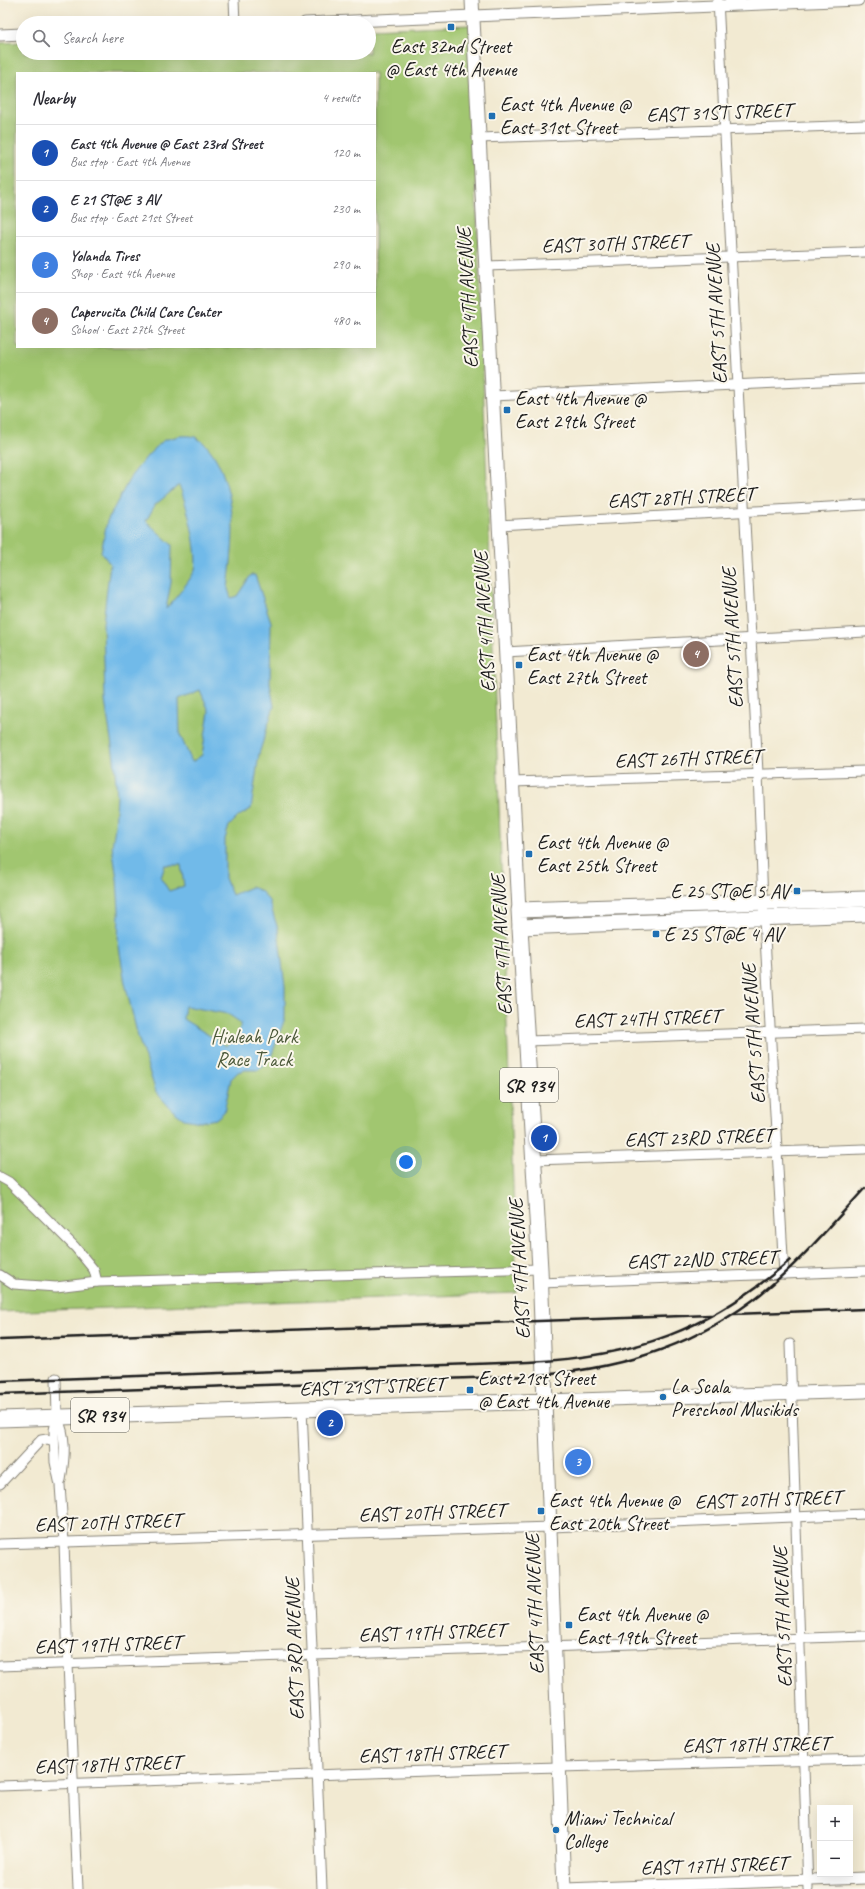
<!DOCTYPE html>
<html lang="en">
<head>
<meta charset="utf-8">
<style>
	body { margin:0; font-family:Caveat,sans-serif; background:#f7f7f7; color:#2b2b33 }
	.controls { position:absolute; right:12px; bottom:12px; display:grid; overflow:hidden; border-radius:0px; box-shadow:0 4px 16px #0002 }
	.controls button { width:36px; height:36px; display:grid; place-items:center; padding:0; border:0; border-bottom:1px solid #e1e1e2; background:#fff; color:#2b2b33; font:20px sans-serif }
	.you { position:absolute; left:406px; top:1162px; width:14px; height:14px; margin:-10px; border:3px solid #fff; border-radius:50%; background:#1a73e8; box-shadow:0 0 0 6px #1a73e833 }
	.badge { display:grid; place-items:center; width:26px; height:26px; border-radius:50%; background:#7c3aed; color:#fff; font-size:13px; font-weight:700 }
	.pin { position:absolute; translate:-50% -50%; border:2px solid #fff; box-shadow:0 1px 4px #0006 }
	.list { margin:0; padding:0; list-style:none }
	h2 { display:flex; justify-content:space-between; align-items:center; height:52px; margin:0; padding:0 16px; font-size:17px }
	h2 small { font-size:13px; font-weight:400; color:#7c7c81 }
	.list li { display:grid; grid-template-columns:26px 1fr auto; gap:12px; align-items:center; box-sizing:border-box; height:56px; padding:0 16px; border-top:1px solid #e1e1e2 }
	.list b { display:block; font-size:15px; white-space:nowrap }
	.list p { margin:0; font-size:13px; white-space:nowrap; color:#7c7c81 }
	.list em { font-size:13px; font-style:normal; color:#7c7c81 }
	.icon { flex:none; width:22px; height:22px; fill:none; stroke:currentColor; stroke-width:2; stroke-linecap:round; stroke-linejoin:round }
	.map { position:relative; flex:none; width:865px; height:1889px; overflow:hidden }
	.search { position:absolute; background:#fff; box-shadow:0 4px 16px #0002; left:16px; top:16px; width:360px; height:44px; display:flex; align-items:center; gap:10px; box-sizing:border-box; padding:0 14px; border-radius:22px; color:#7c7c81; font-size:15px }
	.panel { position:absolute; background:#fff; box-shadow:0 4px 16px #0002; left:16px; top:72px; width:360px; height:276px; border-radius:0px }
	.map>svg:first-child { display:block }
	.green { fill:#a1c670; stroke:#5e7146; fill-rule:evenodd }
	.water { fill:#71bae9; stroke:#466b82; fill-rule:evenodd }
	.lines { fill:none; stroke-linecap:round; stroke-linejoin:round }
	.minor-casing { stroke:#878377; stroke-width:11 }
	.tertiary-casing { stroke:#878377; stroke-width:13 }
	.secondary-casing { stroke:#878377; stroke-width:15 }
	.primary-casing { stroke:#878377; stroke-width:17 }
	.minor { stroke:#fff; stroke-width:9 }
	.tertiary { stroke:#fff; stroke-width:11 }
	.secondary { stroke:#fff; stroke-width:13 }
	.primary { stroke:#fff; stroke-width:15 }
	.rail { stroke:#1c1c1c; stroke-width:2.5 }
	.poi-dot { fill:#1f6fb2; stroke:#fbf7ec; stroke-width:1.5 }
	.labels { text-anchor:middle; stroke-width:4; stroke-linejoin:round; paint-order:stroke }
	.shield { fill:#fbf7ec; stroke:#5f5e5a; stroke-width:1 }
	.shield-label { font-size:19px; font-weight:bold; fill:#1c1c1c }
	.poi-label { font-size:20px; fill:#1c1c1c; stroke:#fbf7ec; text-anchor:start }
	.street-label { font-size:20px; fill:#1c1c1c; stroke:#fbf7ec }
	.park-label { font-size:20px; fill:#4b5839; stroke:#fbf7ec }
</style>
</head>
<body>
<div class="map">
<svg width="865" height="1889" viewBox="0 0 865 1889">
	<rect width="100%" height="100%" fill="#fbf7ec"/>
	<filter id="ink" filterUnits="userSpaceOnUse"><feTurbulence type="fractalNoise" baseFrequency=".025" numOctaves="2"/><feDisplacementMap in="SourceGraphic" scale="8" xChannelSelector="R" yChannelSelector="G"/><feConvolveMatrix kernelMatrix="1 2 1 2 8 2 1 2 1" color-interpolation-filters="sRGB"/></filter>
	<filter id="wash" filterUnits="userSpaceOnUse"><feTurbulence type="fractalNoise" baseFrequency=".012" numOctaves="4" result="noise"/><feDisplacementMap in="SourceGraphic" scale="16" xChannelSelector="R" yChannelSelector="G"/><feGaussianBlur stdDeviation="0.9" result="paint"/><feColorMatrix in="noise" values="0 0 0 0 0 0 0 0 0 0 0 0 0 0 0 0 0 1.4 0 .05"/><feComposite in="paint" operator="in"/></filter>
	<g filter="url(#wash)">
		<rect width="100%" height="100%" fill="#f2ead2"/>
		<path class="green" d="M470 25 517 1293 0 1312V43L23 42V53H369V29ZM17 73H375V347H17Z"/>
		<path class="water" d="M179 436C185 436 192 435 197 438 223 453 233 503 233 530 233 550 230 570 228 589L231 598 237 596 251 575H255L271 622 270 684 274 706 259 754 251 809 239 816 229 826 225 839V878L232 895 251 887 261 891 269 901 278 929 285 987V1018L271 1057 259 1070H244L238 1072 231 1079 224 1112 216 1119 200 1122 184 1119 172 1110 156 1092 138 1037 125 983 118 941 119 911 117 879 112 846 115 827 117 796 114 759 105 701 103 623 110 564 101 552 107 521 131 476 148 455 164 440ZM179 485C186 501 201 558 194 572 187 585 175 598 166 609L171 583 172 545 146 521 155 505ZM200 690 209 711 202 755 192 762 180 735 179 699ZM165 865H181L184 886 169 891 161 878ZM185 1006 228 1014 241 1023 238 1036 226 1046 183 1019Z"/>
	</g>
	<g filter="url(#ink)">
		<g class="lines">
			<g class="minor-casing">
				<g id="minor">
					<path d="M234 0 235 23"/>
					<path d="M718 0 758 773 763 902 784 1274"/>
					<path d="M479 138 865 125"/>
					<path d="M486 266 865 252"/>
					<path d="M492 396 865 379"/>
					<path d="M499 525 865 505"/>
					<path d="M505 652 865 632"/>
					<path d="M512 782 865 771"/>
					<path d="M527 1041 865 1029"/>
					<path d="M534 1160 865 1149"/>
					<path d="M0 1177 9 1182 37 1209 75 1247 94 1270 97 1282"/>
					<path d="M0 1275 14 1284 56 1287 97 1282 540 1269"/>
					<path d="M540 1283 865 1271"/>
					<path d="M790 1344 808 1889"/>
					<path d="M56 1378 57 1417 54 1430 55 1462 60 1485 64 1542 68 1664 78 1889"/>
					<path d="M302 1408 322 1889"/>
					<path d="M57 1417C67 1436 65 1458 61 1480"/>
					<path d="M0 1484 41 1440 47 1439 54 1441"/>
					<path d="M0 1544 551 1527 865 1514"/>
					<path d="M0 1666 865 1636"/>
					<path d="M0 1786 485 1769 865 1759"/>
				</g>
			</g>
			<g class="tertiary-casing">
				<g id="tertiary">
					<path d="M305 23 858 0"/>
					<path d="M0 35 23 34"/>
					<path d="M565 1889 865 1878"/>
				</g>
			</g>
			<g class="secondary-casing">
				<g id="secondary">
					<path d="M472 0 519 910"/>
					<path d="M564 1889 545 1401 865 1391"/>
				</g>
			</g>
			<g class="primary-casing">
				<g id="primary">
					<path d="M520 927 865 914"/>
					<path d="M0 1419 545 1401 540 1269 519 910 865 899"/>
				</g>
			</g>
			<use href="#minor" class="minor"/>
			<use href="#tertiary" class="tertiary"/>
			<use href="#secondary" class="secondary"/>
			<use href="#primary" class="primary"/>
			<g class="rail">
				<path d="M733 1314 865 1309"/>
				<path d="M0 1340 711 1315"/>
				<path d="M0 1381 528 1362C634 1357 710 1330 790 1260"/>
				<path d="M0 1394 529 1376C613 1370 686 1350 753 1300 795 1268 830 1226 865 1188"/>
			</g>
		</g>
	</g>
	<g class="poi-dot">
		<rect x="447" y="23" width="8" height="8" rx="2"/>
		<rect x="488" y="112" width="8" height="8" rx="2"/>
		<rect x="503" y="406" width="8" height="8" rx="2"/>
		<rect x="515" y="661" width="8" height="8" rx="2"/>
		<rect x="525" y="850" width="8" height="8" rx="2"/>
		<rect x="793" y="887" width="8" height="8" rx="2"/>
		<rect x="652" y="930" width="8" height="8" rx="2"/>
		<rect x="466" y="1386" width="8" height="8" rx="2"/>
		<circle cx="663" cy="1397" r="4"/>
		<rect x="537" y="1507" width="8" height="8" rx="2"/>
		<rect x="565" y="1621" width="8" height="8" rx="2"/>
		<circle cx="556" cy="1830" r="4"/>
	</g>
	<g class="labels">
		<g class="shield">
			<rect x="500" y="1068" width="58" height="34" rx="3"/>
			<rect x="71" y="1398" width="58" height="34" rx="3"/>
		</g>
		<g class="shield-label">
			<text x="529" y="1092">SR 934</text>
			<text x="100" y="1422">SR 934</text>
		</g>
		<g class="poi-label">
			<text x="451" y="53" text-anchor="middle">East 32nd Street<tspan x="451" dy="23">@ East 4th Avenue</tspan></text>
			<text x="500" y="111">East 4th Avenue @<tspan x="500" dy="23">East 31st Street</tspan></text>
			<text x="515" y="405">East 4th Avenue @<tspan x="515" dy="23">East 29th Street</tspan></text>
			<text x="527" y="661">East 4th Avenue @<tspan x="527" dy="23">East 27th Street</tspan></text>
			<text x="537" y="849">East 4th Avenue @<tspan x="537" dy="23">East 25th Street</tspan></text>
			<text x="789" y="898" text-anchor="end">E 25 ST@E 5 AV</text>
			<text x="664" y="941">E 25 ST@E 4 AV</text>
			<text x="478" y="1385">East 21st Street<tspan x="478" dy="23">@ East 4th Avenue</tspan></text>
			<text x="671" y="1393">La Scala<tspan x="671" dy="23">Preschool Musikids</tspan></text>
			<text x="549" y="1507">East 4th Avenue @<tspan x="549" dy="23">East 20th Street</tspan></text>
			<text x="577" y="1621">East 4th Avenue @<tspan x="577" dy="23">East 19th Street</tspan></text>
			<text x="564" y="1825">Miami Technical<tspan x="564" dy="23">College</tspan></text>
		</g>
		<g class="street-label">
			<text transform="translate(719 112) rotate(-2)" y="7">EAST 31ST STREET</text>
			<text transform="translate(615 243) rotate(-2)" y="7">EAST 30TH STREET</text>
			<text transform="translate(467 298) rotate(-93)" y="7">EAST 4TH AVENUE</text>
			<text transform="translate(716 314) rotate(-93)" y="7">EAST 5TH AVENUE</text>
			<text transform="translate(681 497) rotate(-3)" y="7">EAST 28TH STREET</text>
			<text transform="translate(484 622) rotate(-93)" y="7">EAST 4TH AVENUE</text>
			<text transform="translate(732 638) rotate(-93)" y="7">EAST 5TH AVENUE</text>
			<text transform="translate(688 758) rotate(-2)" y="7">EAST 26TH STREET</text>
			<text transform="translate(501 945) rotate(-93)" y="7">EAST 4TH AVENUE</text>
			<text transform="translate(647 1018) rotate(-2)" y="7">EAST 24TH STREET</text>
			<text transform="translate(753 1034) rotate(-94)" y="7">EAST 5TH AVENUE</text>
			<text transform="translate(699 1137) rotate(-2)" y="7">EAST 23RD STREET</text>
			<text transform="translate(702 1259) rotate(-2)" y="7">EAST 22ND STREET</text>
			<text transform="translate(519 1269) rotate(-93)" y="7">EAST 4TH AVENUE</text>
			<text transform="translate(372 1386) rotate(-2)" y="7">EAST 21ST STREET</text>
			<text transform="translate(768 1499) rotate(-2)" y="7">EAST 20TH STREET</text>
			<text transform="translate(432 1512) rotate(-2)" y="7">EAST 20TH STREET</text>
			<text transform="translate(108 1522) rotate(-2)" y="7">EAST 20TH STREET</text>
			<text transform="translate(534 1604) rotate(-92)" y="7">EAST 4TH AVENUE</text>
			<text transform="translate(782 1617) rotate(-92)" y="7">EAST 5TH AVENUE</text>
			<text transform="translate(432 1632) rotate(-2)" y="7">EAST 19TH STREET</text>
			<text transform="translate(108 1644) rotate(-2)" y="7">EAST 19TH STREET</text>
			<text transform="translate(294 1649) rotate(-92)" y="7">EAST 3RD AVENUE</text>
			<text transform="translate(756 1744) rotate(-1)" y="7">EAST 18TH STREET</text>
			<text transform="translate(432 1753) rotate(-2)" y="7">EAST 18TH STREET</text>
			<text transform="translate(108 1764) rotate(-2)" y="7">EAST 18TH STREET</text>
			<text transform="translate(714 1865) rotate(-2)" y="7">EAST 17TH STREET</text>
		</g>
		<g class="park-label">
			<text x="254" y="1043">Hialeah Park<tspan x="254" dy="23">Race Track</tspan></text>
		</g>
	</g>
</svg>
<div class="controls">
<button>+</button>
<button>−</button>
</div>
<div class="you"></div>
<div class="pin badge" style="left:544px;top:1138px;background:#1a4fb4">1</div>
<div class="pin badge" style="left:330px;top:1423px;background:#1a4fb4">2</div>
<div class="pin badge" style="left:578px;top:1462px;background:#3f7fe0">3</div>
<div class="pin badge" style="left:696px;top:654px;background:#8d6e63">4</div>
<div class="search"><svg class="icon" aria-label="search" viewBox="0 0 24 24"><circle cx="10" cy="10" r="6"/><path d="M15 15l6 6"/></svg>Search here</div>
<section class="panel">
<h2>Nearby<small>4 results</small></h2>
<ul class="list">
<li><span class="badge" style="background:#1a4fb4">1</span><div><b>East 4th Avenue @ East 23rd Street</b><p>Bus stop · East 4th Avenue</p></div><em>120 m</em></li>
<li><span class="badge" style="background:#1a4fb4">2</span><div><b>E 21 ST@E 3 AV</b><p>Bus stop · East 21st Street</p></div><em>230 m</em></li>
<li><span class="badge" style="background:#3f7fe0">3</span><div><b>Yolanda Tires</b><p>Shop · East 4th Avenue</p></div><em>290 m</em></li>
<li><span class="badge" style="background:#8d6e63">4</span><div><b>Caperucita Child Care Center</b><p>School · East 27th Street</p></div><em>480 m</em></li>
</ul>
</section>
</div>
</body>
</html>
